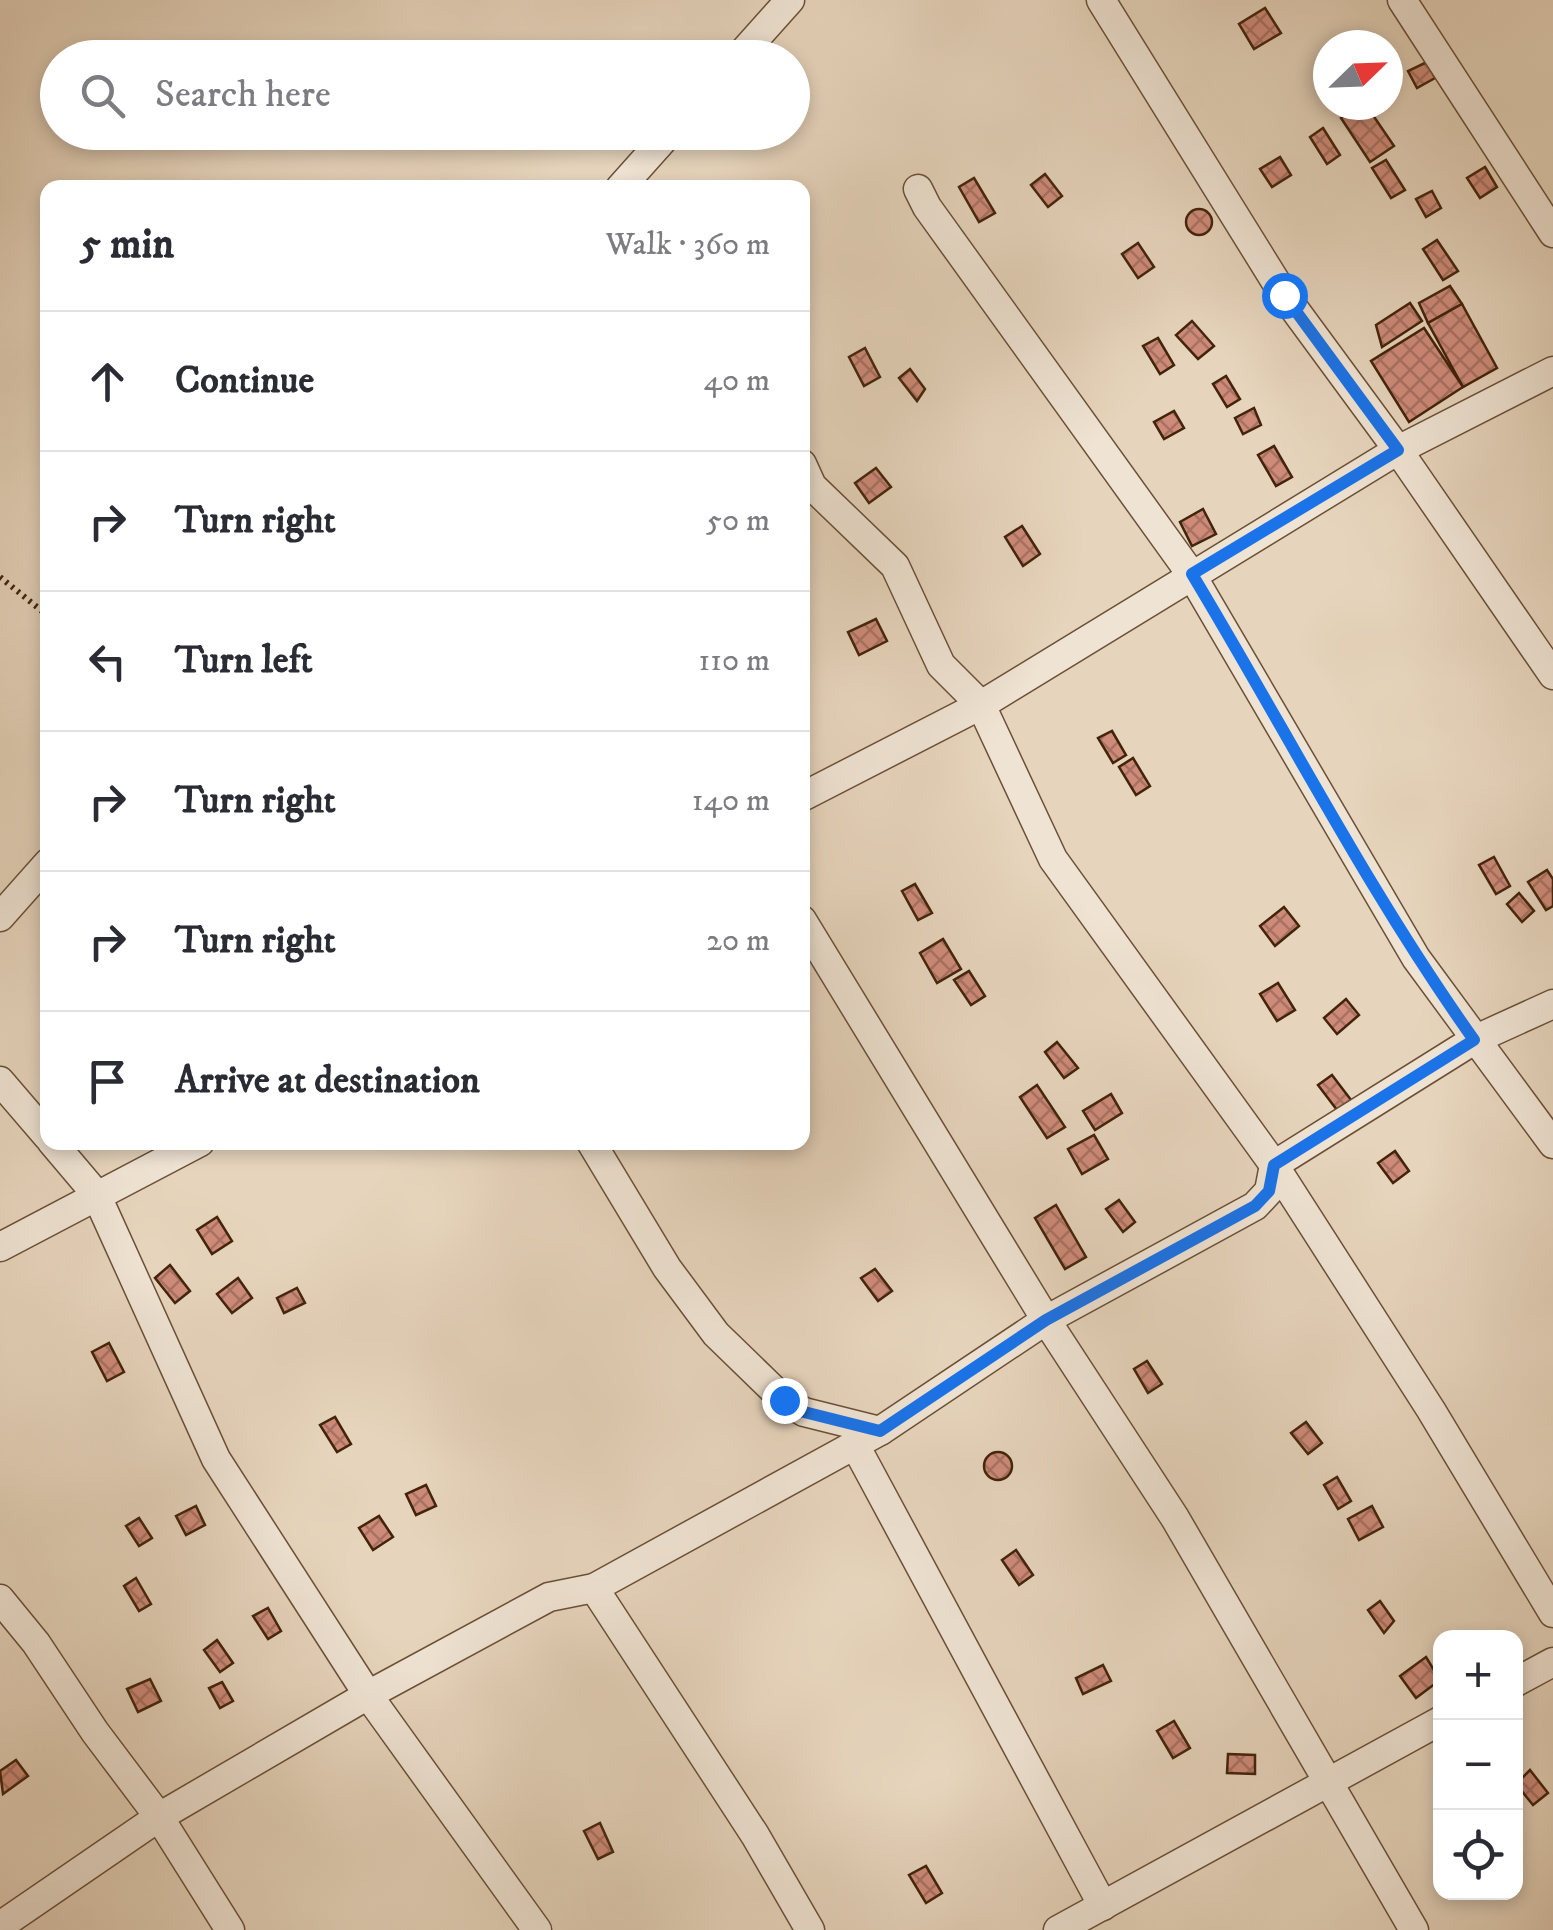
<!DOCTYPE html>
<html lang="en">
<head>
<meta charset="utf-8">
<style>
	body { margin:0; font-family:"IM FELL DW Pica",serif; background:#f7f7f7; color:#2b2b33 }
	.controls { position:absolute; right:30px; bottom:30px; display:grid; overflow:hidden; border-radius:20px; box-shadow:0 5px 15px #0003 }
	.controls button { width:90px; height:90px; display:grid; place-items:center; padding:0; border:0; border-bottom:2px solid #e1e1e2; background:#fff; color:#2b2b33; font:50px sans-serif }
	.compass { position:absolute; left:1313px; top:30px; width:90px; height:90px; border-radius:50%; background:#fff; box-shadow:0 5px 15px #0003; rotate:67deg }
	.stop { position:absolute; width:30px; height:30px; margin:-22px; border:8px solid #1a73e8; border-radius:50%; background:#fff }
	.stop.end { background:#1a73e8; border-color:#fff; box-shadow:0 2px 10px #0008 }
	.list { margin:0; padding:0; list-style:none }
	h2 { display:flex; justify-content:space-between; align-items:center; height:130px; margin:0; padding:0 40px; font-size:42px }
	h2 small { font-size:32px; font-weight:400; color:#7c7c81 }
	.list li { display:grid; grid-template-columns:65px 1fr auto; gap:30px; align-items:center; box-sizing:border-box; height:140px; padding:0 40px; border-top:2px solid #e1e1e2 }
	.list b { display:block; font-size:38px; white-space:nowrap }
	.list em { font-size:32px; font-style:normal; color:#7c7c81 }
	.icon { flex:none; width:55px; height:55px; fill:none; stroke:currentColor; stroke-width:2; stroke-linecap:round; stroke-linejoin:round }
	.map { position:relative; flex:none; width:1553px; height:1930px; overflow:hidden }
	.search { position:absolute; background:#fff; box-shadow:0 5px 15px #0003; left:40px; top:40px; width:770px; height:110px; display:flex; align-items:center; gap:25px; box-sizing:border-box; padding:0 35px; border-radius:55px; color:#7c7c81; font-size:38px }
	.panel { position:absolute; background:#fff; box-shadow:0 5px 15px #0003; left:40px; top:180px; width:770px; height:970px; border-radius:20px }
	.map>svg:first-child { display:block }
	.building { fill:url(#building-cross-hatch); stroke:#42240b; stroke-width:2.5 }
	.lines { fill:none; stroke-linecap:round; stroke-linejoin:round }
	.street-casing { stroke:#6b5037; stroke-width:31 }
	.path { stroke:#42240b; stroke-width:6; stroke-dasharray:2.5 5; stroke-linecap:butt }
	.street { stroke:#efe3d3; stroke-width:28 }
	.route { stroke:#1a73e8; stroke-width:12 }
</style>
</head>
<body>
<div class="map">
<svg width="1553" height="1930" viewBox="0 0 1553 1930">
	<defs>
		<pattern id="building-cross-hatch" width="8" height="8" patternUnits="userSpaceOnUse" patternTransform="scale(2.5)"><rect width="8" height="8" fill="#ce8b7a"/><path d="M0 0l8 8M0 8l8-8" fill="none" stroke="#a97162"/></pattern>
	</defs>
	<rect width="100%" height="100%" fill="#e6d4bc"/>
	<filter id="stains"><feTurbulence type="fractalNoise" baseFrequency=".002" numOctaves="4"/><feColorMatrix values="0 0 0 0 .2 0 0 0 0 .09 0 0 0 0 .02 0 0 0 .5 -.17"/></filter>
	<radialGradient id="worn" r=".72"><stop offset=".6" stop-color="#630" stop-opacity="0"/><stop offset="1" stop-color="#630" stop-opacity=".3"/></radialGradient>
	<g class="building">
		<path d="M1265 8 1281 33 1254 49 1239 24Z"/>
		<path d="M1427 62 1435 78 1417 88 1408 71Z"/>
		<path d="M1359 105H1366L1394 146 1370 162 1341 118Z"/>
		<path d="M1323 128 1340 155 1327 164 1310 137Z"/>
		<path d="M1280 157 1291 175 1272 187 1260 169Z"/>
		<path d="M1386 160 1405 190 1391 198 1372 168Z"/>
		<path d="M1485 167 1497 187 1480 198 1467 178Z"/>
		<path d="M1045 174 1062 196 1048 207 1031 185Z"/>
		<path d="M974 178 995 213 979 222 959 187Z"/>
		<path d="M1432 191 1441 208 1426 217 1416 199Z"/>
		<circle cx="1199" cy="222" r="13"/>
		<path d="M1437 240 1458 271 1443 280 1423 249Z"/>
		<path d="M1138 243 1154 267 1138 278 1122 254Z"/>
		<path d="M1450 286 1462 304 1428 323 1419 303Z"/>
		<path d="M1410 303 1422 321 1382 347 1376 325Z"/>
		<path d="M1462 304 1497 368 1463 387 1428 323Z"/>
		<path d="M1192 321 1214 346 1198 359 1176 335Z"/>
		<path d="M1424 328 1463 387 1409 422 1371 361Z"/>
		<path d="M1158 338 1174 365 1160 374 1143 346Z"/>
		<path d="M865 348 880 377 864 386 849 357Z"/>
		<path d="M910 369 925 389 917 401 899 378Z"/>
		<path d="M1226 376 1240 399 1227 407 1213 384Z"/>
		<path d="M1254 408 1261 425 1243 434 1235 418Z"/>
		<path d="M1174 411 1184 428 1164 439 1154 422Z"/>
		<path d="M1274 446 1292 477 1276 486 1258 455Z"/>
		<path d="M876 468 891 487 869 503 855 483Z"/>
		<path d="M1203 509 1216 534 1192 546 1180 522Z"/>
		<path d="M1022 526 1040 554 1023 566 1005 537Z"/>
		<path d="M876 619 887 641 859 655 848 632Z"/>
		<path d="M1112 731 1126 755 1113 763 1098 738Z"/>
		<path d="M1133 758 1150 786 1136 795 1119 767Z"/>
		<path d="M1494 857 1510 886 1496 894 1479 865Z"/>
		<path d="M1547 870 1553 879V906L1546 910 1528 882Z"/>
		<path d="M915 884 932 913 918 920 902 891Z"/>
		<path d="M1519 893 1534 911 1522 922 1507 904Z"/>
		<path d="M1284 907 1299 926 1275 946 1260 926Z"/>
		<path d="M943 939 961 969 937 983 920 953Z"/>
		<path d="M969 971 985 996 971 1005 954 980Z"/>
		<path d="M1278 983 1295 1010 1277 1021 1260 994Z"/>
		<path d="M1346 999 1359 1015 1337 1034 1324 1018Z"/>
		<path d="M1057 1042 1078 1068 1064 1078 1045 1052Z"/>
		<path d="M1332 1075 1351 1100 1337 1110 1318 1085Z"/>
		<path d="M1037 1085 1065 1127 1047 1138 1020 1097Z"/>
		<path d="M1111 1094 1122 1113 1095 1130 1083 1111Z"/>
		<path d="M1094 1135 1108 1159 1082 1174 1068 1149Z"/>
		<path d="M1395 1151 1409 1171 1393 1183 1378 1163Z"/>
		<path d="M1119 1200 1135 1222 1123 1232 1106 1209Z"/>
		<path d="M1056 1205 1086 1257 1065 1269 1035 1218Z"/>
		<path d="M217 1217 232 1241 212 1254 197 1230Z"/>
		<path d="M170 1265 190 1291 175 1303 155 1278Z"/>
		<path d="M875 1269 892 1291 878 1301 861 1278Z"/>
		<path d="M238 1278 252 1298 232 1313 217 1294Z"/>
		<path d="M297 1288 305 1303 284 1313 277 1298Z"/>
		<path d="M109 1343 124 1372 107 1381 92 1352Z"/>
		<path d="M1147 1361 1162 1384 1148 1393 1134 1369Z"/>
		<path d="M335 1417 351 1444 337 1452 320 1425Z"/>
		<path d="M1306 1422 1322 1443 1308 1454 1291 1433Z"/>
		<circle cx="998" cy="1466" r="14"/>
		<path d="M1337 1477 1351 1501 1338 1509 1324 1485Z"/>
		<path d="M426 1485 436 1506 416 1515 406 1494Z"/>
		<path d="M196 1506 205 1525 186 1535 176 1516Z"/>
		<path d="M1372 1506 1383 1527 1359 1540 1348 1519Z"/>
		<path d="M379 1516 393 1537 373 1550 359 1528Z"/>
		<path d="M139 1518 152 1538 139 1546 126 1526Z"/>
		<path d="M1016 1550 1033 1575 1019 1585 1002 1560Z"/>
		<path d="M136 1578 151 1604 139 1611 124 1586Z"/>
		<path d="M1380 1601 1394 1621 1384 1633 1368 1610Z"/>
		<path d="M268 1608 281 1631 268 1639 253 1616Z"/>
		<path d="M217 1640 233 1663 220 1672 204 1650Z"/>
		<path d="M1426 1657 1440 1680 1416 1698 1400 1676Z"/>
		<path d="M1103 1665 1111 1681 1083 1694 1076 1678Z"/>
		<path d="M150 1679 161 1701 138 1712 127 1689Z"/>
		<path d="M222 1682 233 1701 220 1708 209 1688Z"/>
		<path d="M1174 1721 1190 1748 1173 1758 1157 1731Z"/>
		<path d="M1228 1754 1255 1755V1774L1227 1773Z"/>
		<path d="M16 1760 28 1776 3 1794 0 1771Z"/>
		<path d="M1530 1770 1548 1793 1533 1805 1516 1784Z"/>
		<path d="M600 1823 613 1852 598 1859 584 1831Z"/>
		<path d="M926 1866 942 1893 926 1903 909 1875Z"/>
	</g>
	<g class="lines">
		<g class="street-casing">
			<g id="street">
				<path d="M1101 0 1284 295 1398 450 1553 675"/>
				<path d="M1402 0 1553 233"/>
				<path d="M738 58 790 0"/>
				<path d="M620 188 670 132"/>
				<path d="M918 189 927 207 1191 574 1416 958 1553 1144"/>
				<path d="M802 464 812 486 895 566 941 665 981 705 1053 859 1274 1165 1431 1410 1553 1613"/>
				<path d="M802 797 981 705 1398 450 1553 371"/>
				<path d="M0 917 48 863"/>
				<path d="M802 920 1046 1320 1175 1518 1414 1930"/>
				<path d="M0 1081 48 1137"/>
				<path d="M52 1142 96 1194 216 1459 368 1695 537 1930"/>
				<path d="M591 1142 667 1268 716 1334 784 1400 804 1412 880 1431"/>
				<path d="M0 1247 200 1142"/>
				<path d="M855 1445 1103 1906"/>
				<path d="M594 1588 755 1835 810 1930"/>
				<path d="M0 1599 36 1643 95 1732 159 1817 230 1930"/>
				<path d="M1516 1682 1553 1662"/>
				<path d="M0 1926 159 1817 368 1695 549 1597 594 1588 880 1431 1046 1320 1255 1206 1269 1191 1274 1165 1474 1040 1553 1004"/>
				<path d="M1058 1930 1440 1721"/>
			</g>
		</g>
		<path class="path" d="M0 577 48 616"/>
		<use href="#street" class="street"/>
	</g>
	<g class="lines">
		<path class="route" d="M784 1400 804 1412 880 1431 1046 1320 1255 1206 1269 1191 1274 1165 1474 1040C1368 891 1286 730 1192 574L1398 450 1284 295"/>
	</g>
	<rect width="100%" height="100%" filter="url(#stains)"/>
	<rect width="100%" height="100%" fill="url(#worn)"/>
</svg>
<div class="controls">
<button>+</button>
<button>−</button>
<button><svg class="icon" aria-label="locate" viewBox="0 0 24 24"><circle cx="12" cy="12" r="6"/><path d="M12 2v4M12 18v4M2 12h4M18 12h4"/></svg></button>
</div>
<svg class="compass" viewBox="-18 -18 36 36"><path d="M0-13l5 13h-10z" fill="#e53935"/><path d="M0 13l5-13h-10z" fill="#7c7c81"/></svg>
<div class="stop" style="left:1284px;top:295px"></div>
<div class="stop end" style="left:784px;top:1400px"></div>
<div class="search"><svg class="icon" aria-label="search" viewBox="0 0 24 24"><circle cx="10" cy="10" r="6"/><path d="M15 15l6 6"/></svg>Search here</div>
<section class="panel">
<h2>5 min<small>Walk · 360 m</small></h2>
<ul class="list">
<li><svg class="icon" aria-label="ahead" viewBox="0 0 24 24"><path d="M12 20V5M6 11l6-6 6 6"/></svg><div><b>Continue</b></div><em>40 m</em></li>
<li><svg class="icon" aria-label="right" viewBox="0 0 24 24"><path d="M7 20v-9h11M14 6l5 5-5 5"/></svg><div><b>Turn right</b></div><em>50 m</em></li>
<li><svg class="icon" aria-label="left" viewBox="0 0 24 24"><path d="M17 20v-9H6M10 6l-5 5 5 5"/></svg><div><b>Turn left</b></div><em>110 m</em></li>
<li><svg class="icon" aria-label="right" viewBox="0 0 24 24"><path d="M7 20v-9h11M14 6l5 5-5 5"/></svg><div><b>Turn right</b></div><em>140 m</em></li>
<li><svg class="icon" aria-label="right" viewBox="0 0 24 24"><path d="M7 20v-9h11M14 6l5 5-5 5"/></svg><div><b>Turn right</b></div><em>20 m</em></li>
<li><svg class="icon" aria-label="arrive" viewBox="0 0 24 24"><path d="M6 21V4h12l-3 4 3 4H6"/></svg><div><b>Arrive at destination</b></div></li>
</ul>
</section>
</div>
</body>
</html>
